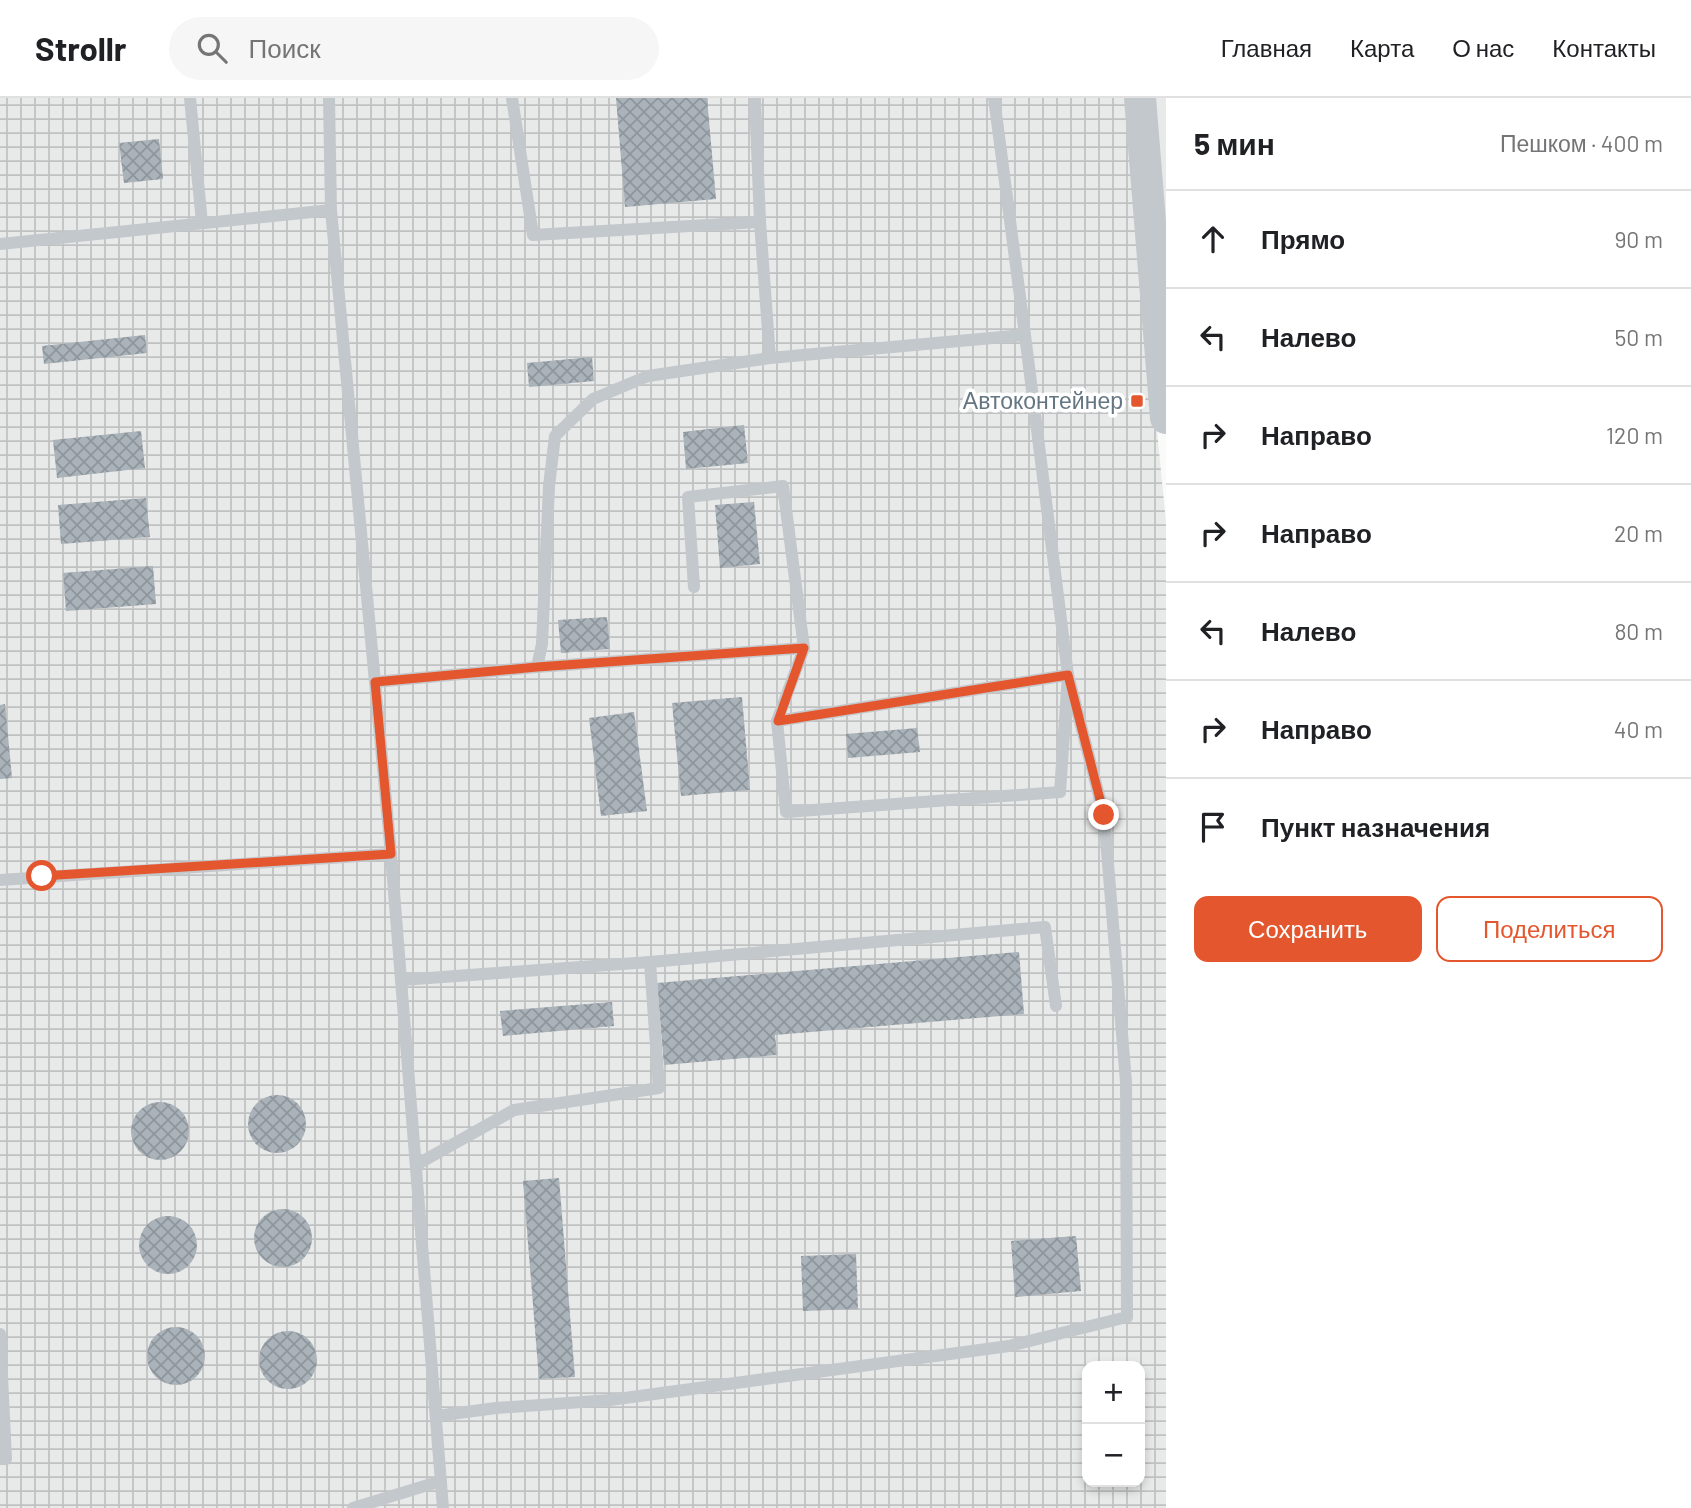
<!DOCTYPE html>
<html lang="ru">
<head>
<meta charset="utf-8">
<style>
	body { margin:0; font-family:Barlow,sans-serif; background:#f6f6f6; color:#202124 }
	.controls { position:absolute; right:21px; bottom:21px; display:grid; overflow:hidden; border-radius:14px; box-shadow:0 4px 10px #0003 }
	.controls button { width:63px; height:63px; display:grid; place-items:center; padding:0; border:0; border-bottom:2px solid #e0e0e0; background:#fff; color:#202124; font:35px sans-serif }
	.stop { position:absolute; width:21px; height:21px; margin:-16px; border:5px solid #e4572e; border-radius:50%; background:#fff }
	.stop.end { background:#e4572e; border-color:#fff; box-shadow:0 2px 7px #0008 }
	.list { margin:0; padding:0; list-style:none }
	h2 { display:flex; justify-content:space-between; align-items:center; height:91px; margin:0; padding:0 28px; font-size:30px }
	h2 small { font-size:23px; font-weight:400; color:#757577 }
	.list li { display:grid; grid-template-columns:46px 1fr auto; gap:21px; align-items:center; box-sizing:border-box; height:98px; padding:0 28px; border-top:2px solid #e0e0e0 }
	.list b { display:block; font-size:26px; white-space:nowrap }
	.list em { font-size:23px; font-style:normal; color:#757577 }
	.actions { display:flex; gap:14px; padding:21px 28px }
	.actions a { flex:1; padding:16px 0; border:2px solid #e4572e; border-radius:14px; text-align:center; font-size:24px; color:#e4572e }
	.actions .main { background:#e4572e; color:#fff }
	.icon { flex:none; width:38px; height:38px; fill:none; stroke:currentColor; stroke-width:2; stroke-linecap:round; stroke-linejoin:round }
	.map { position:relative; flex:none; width:1166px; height:1410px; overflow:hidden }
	header { display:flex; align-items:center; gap:42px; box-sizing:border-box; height:98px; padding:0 35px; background:#fff; border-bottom:2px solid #e0e0e0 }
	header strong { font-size:33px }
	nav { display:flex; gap:38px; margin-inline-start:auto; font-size:24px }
	.search { width:490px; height:63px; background:#f6f6f6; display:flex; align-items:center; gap:18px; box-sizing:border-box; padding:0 24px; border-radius:38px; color:#757577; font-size:26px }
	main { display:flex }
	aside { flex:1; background:#fff }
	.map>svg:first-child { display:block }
	.built { fill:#e8e9e9 }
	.industrial { fill:url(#industrial-grid); fill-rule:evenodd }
	.building { fill:url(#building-cross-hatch) }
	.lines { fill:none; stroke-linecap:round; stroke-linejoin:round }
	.service { stroke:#c3c8cc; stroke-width:12 }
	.tertiary { stroke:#c3c8cc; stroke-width:32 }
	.route { stroke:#e4572e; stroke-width:9 }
	.poi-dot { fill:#e4572e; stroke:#fff; stroke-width:2.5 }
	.labels { text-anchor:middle; stroke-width:7; stroke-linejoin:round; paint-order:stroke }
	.poi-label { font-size:23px; fill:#657683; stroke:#fff; text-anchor:end }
</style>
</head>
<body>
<header>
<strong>Strollr</strong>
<div class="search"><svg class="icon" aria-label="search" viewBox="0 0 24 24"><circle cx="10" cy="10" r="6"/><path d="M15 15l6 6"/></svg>Поиск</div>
<nav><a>Главная</a><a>Карта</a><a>О нас</a><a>Контакты</a></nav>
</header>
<main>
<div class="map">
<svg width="1166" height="1410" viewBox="0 0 1166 1410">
	<defs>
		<pattern id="industrial-grid" width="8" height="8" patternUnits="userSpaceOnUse" patternTransform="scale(1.75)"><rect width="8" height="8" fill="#e8e9e9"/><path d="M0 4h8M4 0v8" fill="none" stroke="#c0c1c2"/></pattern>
		<pattern id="building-cross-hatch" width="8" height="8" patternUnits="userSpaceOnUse" patternTransform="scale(1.75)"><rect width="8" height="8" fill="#aab3b9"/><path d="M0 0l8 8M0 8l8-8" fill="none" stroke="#8e969c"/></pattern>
	</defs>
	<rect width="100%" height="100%" fill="#fafaf8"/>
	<path class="built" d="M1155 0H1166V128Z"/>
	<path class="industrial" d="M0 0H1125L1166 425V1410H0ZM1087 1268H1140V1384H1087Z"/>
	<g class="building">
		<path d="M616 0H707L716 101 625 109Z"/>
		<path d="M159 41 163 81 124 85 119 45Z"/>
		<path d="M145 237 147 255 44 266 42 248Z"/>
		<path d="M592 259 594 283 529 289 527 265Z"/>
		<path d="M744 327 748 365 686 371 683 334Z"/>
		<path d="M141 333 145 370 57 380 53 342Z"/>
		<path d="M146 400 150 439 61 446 58 407Z"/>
		<path d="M754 404 760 466 720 470 715 407Z"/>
		<path d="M153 468 156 506 66 513 63 475Z"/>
		<path d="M607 519 610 551 561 555 558 522Z"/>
		<path d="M742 599 750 692 681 698 672 605Z"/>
		<path d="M5 606 12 680 0 681V607Z"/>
		<path d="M634 614 647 713 601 718 589 620Z"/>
		<path d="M917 630 920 654 848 660 846 636Z"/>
		<path d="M1019 854 1024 916 775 937 777 957 664 967 657 885Z"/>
		<path d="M612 904 614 928 503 938 500 913Z"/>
		<circle cx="277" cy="1026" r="29"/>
		<circle cx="160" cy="1033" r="29"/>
		<path d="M559 1080 575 1279 539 1281 523 1083Z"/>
		<circle cx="283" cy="1140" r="29"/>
		<circle cx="168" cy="1147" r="29"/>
		<path d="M1076 1138 1081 1193 1015 1199 1011 1143Z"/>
		<path d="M856 1156 858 1211 803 1213 801 1158Z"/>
		<circle cx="176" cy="1258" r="29"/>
		<circle cx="288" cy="1262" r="29"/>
	</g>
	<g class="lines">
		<g class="service">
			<path d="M190 0 202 125"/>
			<path d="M329 0 331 112"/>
			<path d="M512 0 533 137 760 124"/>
			<path d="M994 0 1025 237"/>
			<path d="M0 146 331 112 391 756 443 1410"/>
			<path d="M770 260 1025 237 1068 577 1060 694 786 714 777 623 804 550"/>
			<path d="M537 569 804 550 783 388 688 399 694 489"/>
			<path d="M375 584 537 569 542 546 549 388 555 338 593 301 648 278 770 260 760 124 755 0"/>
			<path d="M0 782 391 756"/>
			<path d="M401 882 650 864"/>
			<path d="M416 1067 514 1012 659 990 650 864 1045 829 1056 908"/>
			<path d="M0 1236 6 1361H0"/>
			<path d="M436 1318 496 1310 610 1302 1009 1248 1127 1219 1126 984 1104 717 1068 577 777 623"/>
			<path d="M353 1410 441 1383"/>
		</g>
		<path class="tertiary" d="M1140 0 1166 320"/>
	</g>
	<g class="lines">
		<path class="route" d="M42 778 391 756 375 584 537 569 804 550 778 623 1068 577 1104 717"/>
	</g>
	<rect class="poi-dot" x="1130" y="296" width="14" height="14" rx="3.5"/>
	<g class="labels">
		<g class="poi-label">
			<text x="1123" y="311">Автоконтейнер</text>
		</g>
	</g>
</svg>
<div class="controls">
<button>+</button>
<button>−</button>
</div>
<div class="stop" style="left:42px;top:778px"></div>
<div class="stop end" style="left:1104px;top:717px"></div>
</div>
<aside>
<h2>5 мин<small>Пешком · 400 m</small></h2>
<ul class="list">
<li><svg class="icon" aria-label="ahead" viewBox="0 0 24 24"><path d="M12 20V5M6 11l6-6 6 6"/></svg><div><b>Прямо</b></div><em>90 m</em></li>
<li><svg class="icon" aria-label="left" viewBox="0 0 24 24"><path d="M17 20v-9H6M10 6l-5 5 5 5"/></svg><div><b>Налево</b></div><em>50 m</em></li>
<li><svg class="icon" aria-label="right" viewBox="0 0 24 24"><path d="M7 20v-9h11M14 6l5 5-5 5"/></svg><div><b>Направо</b></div><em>120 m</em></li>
<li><svg class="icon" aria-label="right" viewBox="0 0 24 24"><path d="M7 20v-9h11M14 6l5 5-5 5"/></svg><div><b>Направо</b></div><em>20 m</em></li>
<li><svg class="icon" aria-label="left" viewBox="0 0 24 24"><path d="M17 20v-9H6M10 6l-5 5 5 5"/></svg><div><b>Налево</b></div><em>80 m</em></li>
<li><svg class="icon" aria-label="right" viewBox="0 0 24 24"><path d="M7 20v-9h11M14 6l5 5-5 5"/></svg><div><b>Направо</b></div><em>40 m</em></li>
<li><svg class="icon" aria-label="arrive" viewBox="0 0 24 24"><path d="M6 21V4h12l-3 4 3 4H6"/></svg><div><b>Пункт назначения</b></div></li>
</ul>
<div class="actions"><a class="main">Сохранить</a><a>Поделиться</a></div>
</aside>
</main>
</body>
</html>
